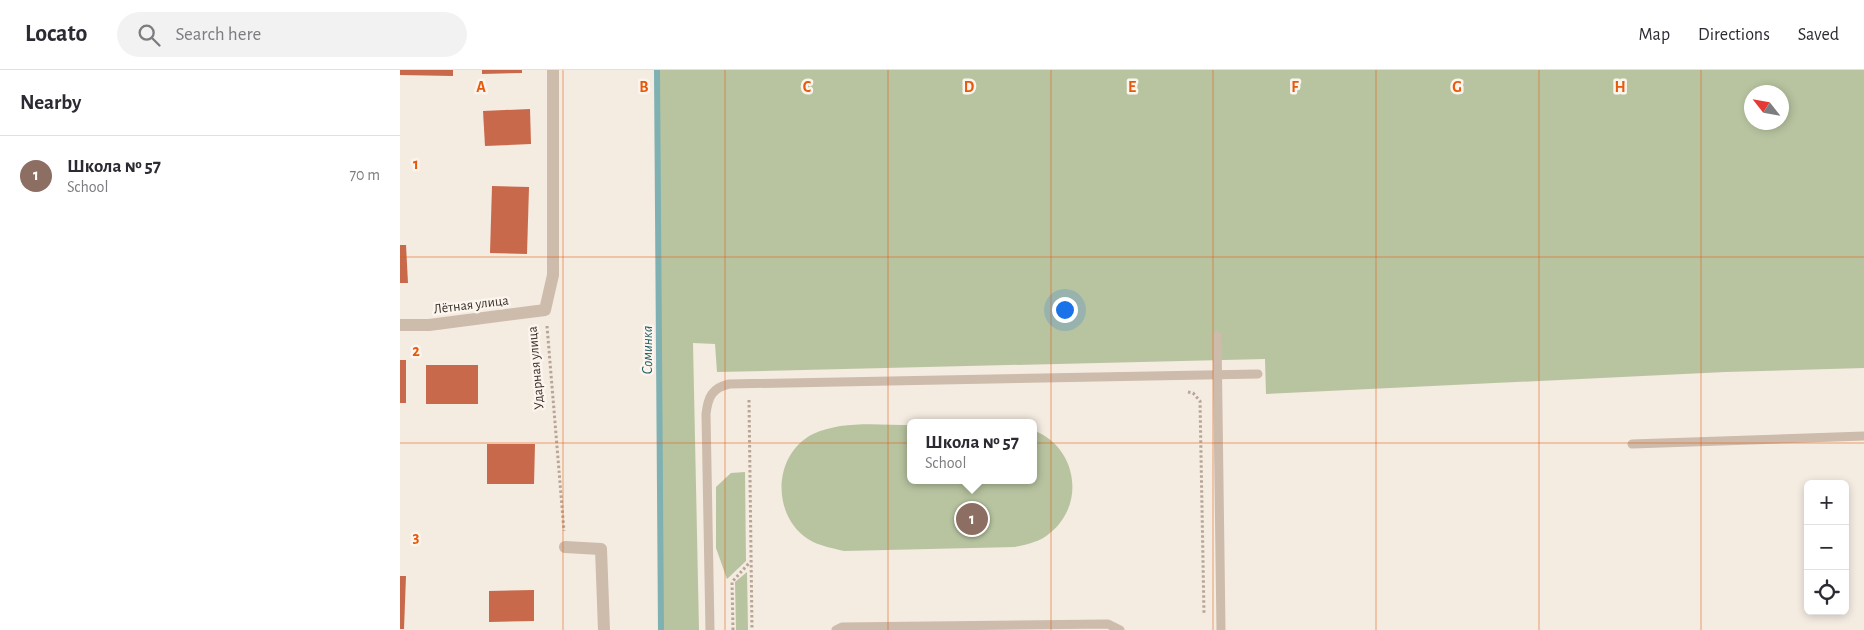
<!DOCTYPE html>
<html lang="en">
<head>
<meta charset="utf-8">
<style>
	body { margin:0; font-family:"Alegreya Sans",sans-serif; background:#f2f2f3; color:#2b2b33 }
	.controls { position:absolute; right:15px; bottom:15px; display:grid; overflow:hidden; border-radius:8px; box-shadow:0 2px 8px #0003 }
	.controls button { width:45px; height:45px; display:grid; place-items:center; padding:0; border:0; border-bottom:1px solid #e1e1e2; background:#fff; color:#2b2b33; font:25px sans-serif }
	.compass { position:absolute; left:1344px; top:15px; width:45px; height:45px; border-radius:50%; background:#fff; box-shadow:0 2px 8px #0003; rotate:301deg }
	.you { position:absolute; left:664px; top:239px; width:18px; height:18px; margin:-12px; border:4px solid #fff; border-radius:50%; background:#1a73e8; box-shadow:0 0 0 8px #1a73e833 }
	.badge { display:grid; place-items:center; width:32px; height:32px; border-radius:50%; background:#0f766e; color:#fff; font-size:16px; font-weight:700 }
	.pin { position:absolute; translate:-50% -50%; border:2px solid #fff; box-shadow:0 1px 5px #0006 }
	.popup { position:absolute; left:507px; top:349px; width:130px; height:65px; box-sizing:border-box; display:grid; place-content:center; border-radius:8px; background:#fff; filter:drop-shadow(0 1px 4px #0005); font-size:16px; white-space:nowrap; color:#7c7c81 }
	.popup b { font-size:19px; color:#2b2b33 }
	.popup::after { content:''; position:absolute; left:50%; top:100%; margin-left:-10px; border:10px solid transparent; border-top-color:#fff }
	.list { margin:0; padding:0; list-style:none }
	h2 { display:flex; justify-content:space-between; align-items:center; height:65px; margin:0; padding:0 20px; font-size:21px }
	h2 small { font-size:16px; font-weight:400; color:#7c7c81 }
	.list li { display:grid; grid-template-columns:32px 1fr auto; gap:15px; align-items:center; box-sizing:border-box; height:80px; padding:0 20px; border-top:1px solid #e1e1e2 }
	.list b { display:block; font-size:19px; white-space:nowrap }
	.list p { margin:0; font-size:16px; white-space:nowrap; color:#7c7c81 }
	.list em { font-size:16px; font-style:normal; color:#7c7c81 }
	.icon { flex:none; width:28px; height:28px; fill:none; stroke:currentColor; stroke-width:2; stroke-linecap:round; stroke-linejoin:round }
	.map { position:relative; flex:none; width:1464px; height:560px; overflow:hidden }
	header { display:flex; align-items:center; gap:30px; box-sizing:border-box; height:70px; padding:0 25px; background:#fff; border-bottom:1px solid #e1e1e2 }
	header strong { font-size:24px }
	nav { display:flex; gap:28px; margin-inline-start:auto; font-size:18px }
	.search { width:350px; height:45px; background:#f2f2f3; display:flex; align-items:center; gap:12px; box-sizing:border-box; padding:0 18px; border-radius:28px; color:#7c7c81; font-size:19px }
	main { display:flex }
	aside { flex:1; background:#fff }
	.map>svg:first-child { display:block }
	.green { fill:#b8c4a0; fill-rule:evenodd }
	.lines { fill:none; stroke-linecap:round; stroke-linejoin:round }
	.stream { stroke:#7fb0b2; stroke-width:6 }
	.building { fill:#c8694b }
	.path { stroke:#b9a596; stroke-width:3; stroke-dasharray:2.5 2.5; stroke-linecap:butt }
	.service { stroke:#cdbbac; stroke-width:9 }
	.minor { stroke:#cdbbac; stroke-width:12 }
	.grid { fill:none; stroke:#e8590c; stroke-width:1; stroke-opacity:0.55 }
	.labels { text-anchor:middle; stroke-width:5; stroke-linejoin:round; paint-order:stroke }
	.street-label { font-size:14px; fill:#3b302b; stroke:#fbf5ee }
	.water-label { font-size:15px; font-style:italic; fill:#1f5a5e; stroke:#fbf5ee }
	.grid-label { font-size:16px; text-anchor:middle; font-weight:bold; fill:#e8590c; stroke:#fbf5ee; stroke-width:5; stroke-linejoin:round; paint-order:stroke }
</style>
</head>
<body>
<header>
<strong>Locato</strong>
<div class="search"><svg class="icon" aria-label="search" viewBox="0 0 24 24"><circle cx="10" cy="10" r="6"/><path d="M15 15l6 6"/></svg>Search here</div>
<nav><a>Map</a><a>Directions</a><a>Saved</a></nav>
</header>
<main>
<aside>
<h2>Nearby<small></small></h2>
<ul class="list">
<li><span class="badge" style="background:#8d6e63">1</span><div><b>Школа № 57</b><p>School</p></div><em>70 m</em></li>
</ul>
</aside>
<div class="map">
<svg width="1464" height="560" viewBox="0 0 1464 560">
	<rect width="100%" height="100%" fill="#f4ebe1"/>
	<g class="green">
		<path d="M255 0H1464V298L1325 302 866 324 865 289 317 302 315 274 293 273 299 560H259ZM1352 22H1382V52H1352Z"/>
		<path d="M511 355V410H633V360C676 376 687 433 650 463 640 472 628 474 615 477L444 481C432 478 419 476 408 469 371 445 373 384 413 364 442 350 480 355 511 355Z"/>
		<path d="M345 402 346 491 327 509 316 478V417L331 403Z"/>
		<path d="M347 502 348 560H336L335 512Z"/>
	</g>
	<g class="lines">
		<path class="stream" d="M257 0 261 560"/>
	</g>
	<g class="building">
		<path d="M0 0H53V6L0 5Z"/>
		<path d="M82 0H122V3L82 4Z"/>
		<path d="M130 39 131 74 85 76 83 41Z"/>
		<path d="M92 116 129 117 127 184 90 183Z"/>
		<path d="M0 175H6L8 213H0Z"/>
		<rect x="0" y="290" width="6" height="43"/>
		<rect x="26" y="295" width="52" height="39"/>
		<path d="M87 374H135L134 414H87Z"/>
		<path d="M0 506H6L4 559H0Z"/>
		<path d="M134 520V551L89 552V521Z"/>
	</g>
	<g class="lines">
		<g class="path">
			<path d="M147 256 164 461"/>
			<path d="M788 322 793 323 800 331 804 544"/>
			<path d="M349 330 352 560"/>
			<path d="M333 560 332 512 350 492"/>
		</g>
		<g class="service">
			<path d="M817 266 821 560"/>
			<path d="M1232 374 1464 366"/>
			<path d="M310 560 306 344C308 327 312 318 329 314L858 304"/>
			<path d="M436 560 442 557 708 554 720 560"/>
		</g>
		<g class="minor">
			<path d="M0 255H29L145 240 153 205V0"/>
			<path d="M165 477 201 479 204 560"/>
		</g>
	</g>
	<path class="grid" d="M163 0V560M325 0V560M488 0V560M651 0V560M813 0V560M976 0V560M1139 0V560M1301 0V560M0 187H1464M0 373H1464"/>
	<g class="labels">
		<g class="street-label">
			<text transform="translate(71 234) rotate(-7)" y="5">Лётная улица</text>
			<text transform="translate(135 298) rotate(-95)" y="5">Ударная улица</text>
		</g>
		<g class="water-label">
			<text transform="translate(247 280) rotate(-90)" y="5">Соминка</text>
		</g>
	</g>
	<g class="grid-label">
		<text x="81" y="22">A</text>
		<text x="244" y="22">B</text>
		<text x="407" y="22">C</text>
		<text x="569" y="22">D</text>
		<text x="732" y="22">E</text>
		<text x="895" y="22">F</text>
		<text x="1057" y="22">G</text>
		<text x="1220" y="22">H</text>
		<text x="16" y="99">1</text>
		<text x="16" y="286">2</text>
		<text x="16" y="472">3</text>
	</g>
</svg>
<div class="controls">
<button>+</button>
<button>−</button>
<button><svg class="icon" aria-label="locate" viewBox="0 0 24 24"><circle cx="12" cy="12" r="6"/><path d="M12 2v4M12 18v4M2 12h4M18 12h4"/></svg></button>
</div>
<svg class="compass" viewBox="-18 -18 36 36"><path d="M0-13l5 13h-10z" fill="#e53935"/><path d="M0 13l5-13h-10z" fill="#7c7c81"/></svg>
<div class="you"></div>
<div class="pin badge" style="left:572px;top:449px;background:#8d6e63">1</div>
<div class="popup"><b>Школа № 57</b>School</div>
</div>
</main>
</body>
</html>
